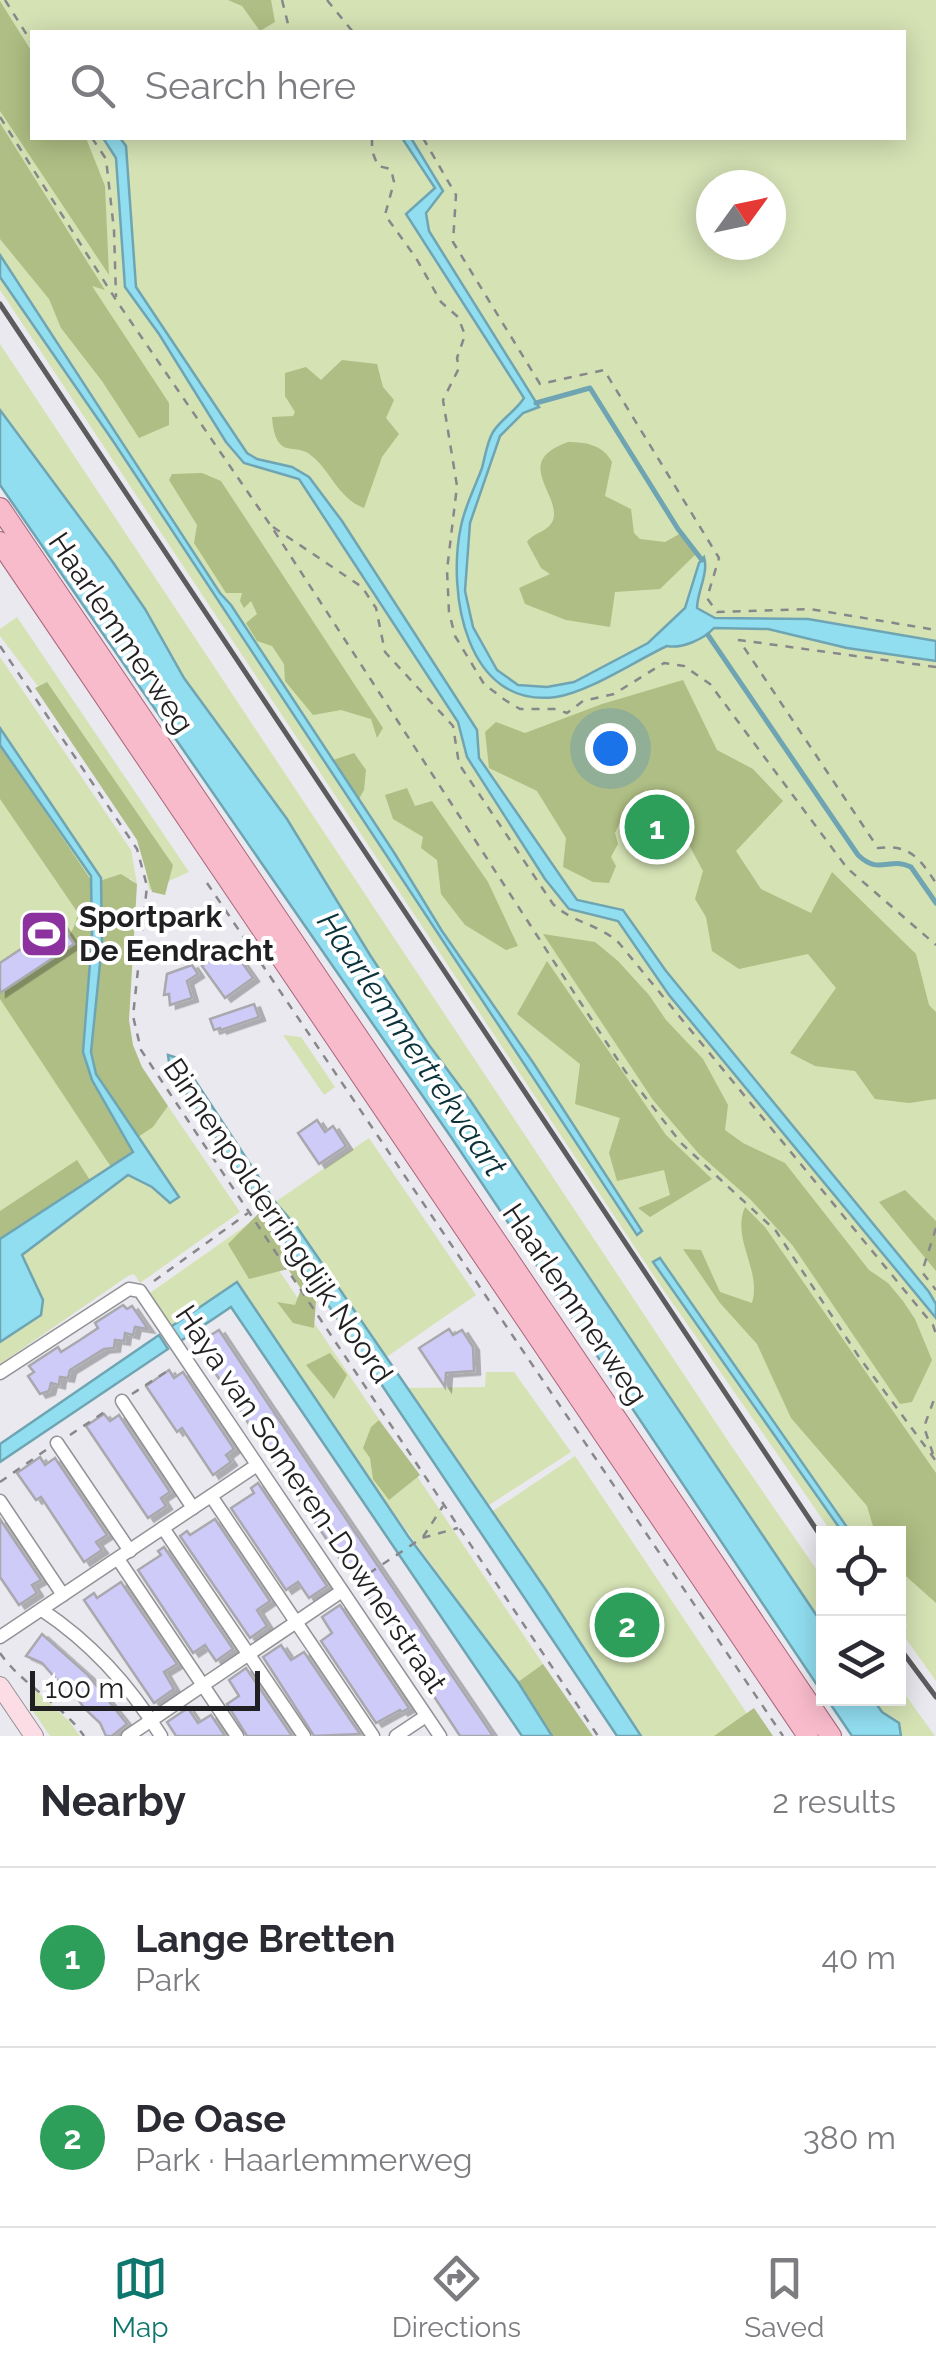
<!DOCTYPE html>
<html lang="en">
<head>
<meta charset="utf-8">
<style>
	body { margin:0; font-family:Raleway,sans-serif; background:#f2f2f3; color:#2b2b33 }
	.controls { position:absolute; right:30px; bottom:30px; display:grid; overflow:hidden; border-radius:0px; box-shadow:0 5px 25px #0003 }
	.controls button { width:90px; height:90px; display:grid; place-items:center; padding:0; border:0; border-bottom:2px solid #e1e1e2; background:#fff; color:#2b2b33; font:50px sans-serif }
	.compass { position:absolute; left:696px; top:170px; width:90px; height:90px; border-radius:50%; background:#fff; box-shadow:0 5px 25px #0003; rotate:57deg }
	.scale { position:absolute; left:30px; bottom:25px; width:230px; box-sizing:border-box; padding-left:10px; border:5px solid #201f21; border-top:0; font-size:28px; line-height:35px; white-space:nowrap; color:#201f21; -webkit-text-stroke:8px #fff; paint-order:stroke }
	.you { position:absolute; left:610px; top:748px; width:35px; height:35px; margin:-25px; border:8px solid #fff; border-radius:50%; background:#1a73e8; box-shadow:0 0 0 15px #1a73e833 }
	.badge { display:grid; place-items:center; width:65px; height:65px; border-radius:50%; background:#0f766e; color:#fff; font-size:32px; font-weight:700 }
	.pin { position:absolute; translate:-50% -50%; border:5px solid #fff; box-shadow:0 2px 10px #0006 }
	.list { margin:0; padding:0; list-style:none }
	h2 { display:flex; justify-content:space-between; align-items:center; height:130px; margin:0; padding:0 40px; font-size:42px }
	h2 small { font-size:32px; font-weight:400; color:#7c7c81 }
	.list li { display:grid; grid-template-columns:65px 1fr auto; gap:30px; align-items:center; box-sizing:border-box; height:180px; padding:0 40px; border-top:2px solid #e1e1e2 }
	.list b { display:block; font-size:38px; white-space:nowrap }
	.list p { margin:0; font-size:32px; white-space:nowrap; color:#7c7c81 }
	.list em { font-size:32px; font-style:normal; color:#7c7c81 }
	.icon { flex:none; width:55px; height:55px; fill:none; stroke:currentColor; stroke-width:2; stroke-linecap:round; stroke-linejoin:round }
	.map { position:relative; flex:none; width:936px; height:1736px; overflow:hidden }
	.search { position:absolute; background:#fff; box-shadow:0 5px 25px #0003; left:30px; right:30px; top:30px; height:110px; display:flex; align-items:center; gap:25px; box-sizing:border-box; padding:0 35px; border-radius:0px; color:#7c7c81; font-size:38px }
	.sheet { height:490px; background:#fff }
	nav { display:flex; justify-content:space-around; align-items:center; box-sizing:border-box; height:140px; border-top:2px solid #e1e1e2; background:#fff; font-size:28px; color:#7c7c81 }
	nav a { display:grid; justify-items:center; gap:5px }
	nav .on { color:#0f766e }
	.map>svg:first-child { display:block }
	.green { fill:#d5e2b4; fill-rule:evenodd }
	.forest { fill:#afbe84 }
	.water { fill:#91def1; stroke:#6fa5b3; stroke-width:2.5 }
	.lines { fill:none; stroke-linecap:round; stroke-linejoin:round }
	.stream { stroke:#6fa5b3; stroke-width:5 }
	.building { fill:#cecbf9; stroke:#a8a8ad; stroke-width:2.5; filter:url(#shadow) }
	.street-casing { stroke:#929297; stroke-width:15 }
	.secondary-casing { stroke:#929297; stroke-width:20 }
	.primary-casing { stroke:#aa667a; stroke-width:22 }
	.path { stroke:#88878b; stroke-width:2.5; stroke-dasharray:8 8; stroke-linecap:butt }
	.street { stroke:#fff; stroke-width:12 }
	.secondary { stroke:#fcdde6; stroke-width:18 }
	.primary { stroke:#f8bbcc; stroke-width:20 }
	.rail { stroke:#5c5b5e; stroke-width:5 }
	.labels { text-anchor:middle; stroke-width:8; stroke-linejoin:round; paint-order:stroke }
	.street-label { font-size:30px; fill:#201f21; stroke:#fff }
	.poi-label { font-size:30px; font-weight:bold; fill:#201f21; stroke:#fff; text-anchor:start }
	.water-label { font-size:32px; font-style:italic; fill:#0b323a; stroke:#fff }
</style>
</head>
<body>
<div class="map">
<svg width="936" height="1736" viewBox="0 0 936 1736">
	<defs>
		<filter id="shadow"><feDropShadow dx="6" dy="3.5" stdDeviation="0" flood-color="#0004"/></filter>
	</defs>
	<rect width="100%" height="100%" fill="#eae9ef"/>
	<g class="green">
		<path d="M0 0H936V1681L899 1629V1614L908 1628 899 1603 898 1534 851 1533 654 1262 843 1533H832L658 1282 0 290V277L113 441 638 1234 642 1231 534 1064 441 931 395 854 231 605 220 593 0 255ZM32 32H904V138H32ZM711 185H771V245H711Z"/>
		<path d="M0 344 730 1444 823 1579V1625L470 1100 429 1045 370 955 287 819 184 678 145 609 112 561 0 410Z"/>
		<path d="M17 617 189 872 149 890 142 847 40 689 0 636V629Z"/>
		<path d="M0 657 131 850 137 884 130 878 85 992 157 1122 168 1106 240 1212 140 1283 134 1274 128 1276 0 1364V1342L41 1314 43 1300 22 1256 129 1175 153 1187 159 1195 178 1197 107 1162 111 1167 90 1180 87 1176 0 1236Z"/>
		<path d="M283 1035 301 1037 335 1087 324 1095Z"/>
		<path d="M369 1138 476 1295 385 1358 297 1227 275 1202Z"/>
		<path d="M248 1224 543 1664 518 1682 228 1288 169 1328 147 1295Z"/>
		<path d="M486 1372H514L571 1452 489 1505 405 1388 485 1387Z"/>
		<path d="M575 1456 762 1736H641L490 1513Z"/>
		<path d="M899 1686 935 1736H901L899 1723 882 1712 873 1699 898 1698Z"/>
		<path d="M35 1690 69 1721 80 1736H50L29 1705Z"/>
	</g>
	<g class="forest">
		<path d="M228 0H271L275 22 260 31 242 6Z"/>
		<path d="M0 1 32 52V138H86L105 186 109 275 0 111Z"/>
		<path d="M0 123 105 290 92 286 169 403V425L139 438 102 381 61 328 49 299 0 239Z"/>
		<path d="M342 360 377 364 383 387 394 400 386 418 399 434 382 457 364 508C336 497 331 469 308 453 300 448 291 450 284 447 274 441 273 427 272 417L293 416 295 412 285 396V373L306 367 321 380Z"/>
		<path d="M568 442C586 442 603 445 612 462L605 496 631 509 634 533 640 539 665 542 683 532 697 553 660 589 615 592 610 627 566 620 525 604 519 588 550 574 541 568 527 542C534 531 553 532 554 515 555 489 515 461 568 442Z"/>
		<path d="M202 473 221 481 383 728 377 738 371 719 341 710 313 715 285 681 284 664 272 646 257 641 246 623 257 614 251 601 244 608 240 601 242 593H226L194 543 197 525 169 480 172 474Z"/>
		<path d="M683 680 717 750 753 769 783 801 736 851 761 889 811 913 832 872 916 954 929 1005 936 1012V1099L909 1103 875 1099 855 1071 815 1066 790 1053 836 988 808 954 739 969 712 951 706 917 695 899 703 871 680 828 646 790 622 818 615 833 618 844 611 857 616 866 609 883 593 882 563 867 566 838 537 791 489 768 485 732 496 722 525 733 602 704Z"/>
		<path d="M47 682 173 865 165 895 152 892 137 840 35 688Z"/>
		<path d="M0 745 93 883 121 874 137 884 129 1020 133 1045 142 1067 168 1106 153 1127 138 1137 88 1066 92 1080 134 1152 111 1167 0 999V994C32 972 70 954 78 913L0 799Z"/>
		<path d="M354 753 366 770 364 790 359 799 333 760Z"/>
		<path d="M407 788 415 806 432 801 488 882 518 946 506 950 465 925 441 894 437 860 421 848 423 837 393 819 385 795Z"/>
		<path d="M543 934 595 942 618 961 649 995 666 1020 703 1059 728 1105 725 1130 743 1143 785 1163 869 1270 888 1283 903 1301 915 1319 932 1360 912 1402 900 1404 793 1246 750 1199 699 1154 653 1100Z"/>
		<path d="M547 961 666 1135 712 1179 650 1217 638 1208 670 1195 664 1170 617 1181 609 1153 620 1118 575 1104 580 1064 517 1014Z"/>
		<path d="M77 1160 90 1180 0 1239V1211Z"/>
		<path d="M905 1190 936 1221V1271L879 1202Z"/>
		<path d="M745 1207 765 1227 936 1473V1603L899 1570 898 1534 875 1533 867 1506 791 1418 757 1344 720 1303 683 1249 701 1250 720 1292 752 1303C762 1270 731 1239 745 1207Z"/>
		<path d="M259 1213 316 1301 314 1328 293 1323 277 1302 295 1305 301 1289 288 1269 249 1279 228 1244Z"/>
		<path d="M330 1353 347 1375 334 1399 306 1365Z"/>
		<path d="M379 1420 420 1475 389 1500 373 1479 370 1458 363 1448 371 1427Z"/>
		<path d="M543 1664 593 1736H552L518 1682Z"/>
		<path d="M754 1708 773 1736H714Z"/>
	</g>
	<g class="water">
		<path d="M103 138H120L126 146 136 287 247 453 257 459 292 467 309 477 342 521 477 730 479 758 577 900 623 910 666 971 929 1292 936 1304V1318L669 995 618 921 569 909 545 879 467 757 458 722 299 479 244 463 226 442 159 334 125 287 116 158Z"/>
		<path d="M402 138H411L443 191 426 213 429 231 539 407 523 413 500 436 470 523 465 591 473 627 497 670 518 685 547 687 574 682 648 643 685 608 699 563 704 557C709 573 697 592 697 608L715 618 808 619 936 641V661L847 648 768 629 714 628C704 639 682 649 667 646 635 661 589 692 556 697 465 709 447 591 461 526 465 506 475 487 482 468 485 457 487 442 493 432 501 419 516 411 524 398L406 214 435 188Z"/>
		<path d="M0 255 220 593 231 605 395 854 442 931 534 1064 642 1231 637 1235 113 441 0 277Z"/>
		<path d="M0 410 112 561 145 609 184 678 287 819 370 955 429 1045 470 1100 823 1625V1694L451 1137 0 485Z"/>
		<path d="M0 728 101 878 102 944 91 1052 96 1074 179 1197 170 1203 152 1187 128 1175 22 1255 43 1300 41 1315 0 1342V1239L133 1152 92 1080 83 1052 92 937 91 876 0 745Z"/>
		<path d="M168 1055 181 1059 275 1202 297 1227 546 1590 641 1736H617L170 1069Z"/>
		<path d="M660 1258 851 1533H843L653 1262Z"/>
		<path d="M237 1282 408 1536 518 1682 552 1736H522L231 1307 179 1342 169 1328Z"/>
		<path d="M159 1335 168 1349 0 1462V1444Z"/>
		<path d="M827 1699H873L882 1712 899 1723 901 1736H852Z"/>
	</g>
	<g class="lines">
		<g class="stream">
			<path d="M536 403 590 388 678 529 702 560"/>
			<path d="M708 635 858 855C880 876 889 856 911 867L936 903"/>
		</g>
	</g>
	<g class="building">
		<path d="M60 923 74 944 0 993V963Z"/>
		<path d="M234 951 253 978 225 998 202 966 215 957 218 962Z"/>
		<path d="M192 965 198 974 187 981 192 998 170 1005 169 994 164 995 167 974Z"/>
		<path d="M254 1004 259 1017 221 1030 220 1028 214 1030 210 1019Z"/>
		<path d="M317 1120 325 1132 333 1126 346 1146 319 1164 298 1133Z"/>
		<path d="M123 1305 127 1309 132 1306 148 1329 135 1327 133 1335 125 1333 124 1341 115 1340 114 1348 104 1349 70 1370 68 1378 60 1377 59 1385 51 1383 49 1391 40 1394 28 1376 34 1372 29 1366 58 1347 61 1352 80 1340 98 1328 95 1323Z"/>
		<path d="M449 1329 453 1335 462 1330 473 1347 474 1371 446 1373 445 1387 419 1348Z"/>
		<path d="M219 1330 267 1402 493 1736H460L349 1567 347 1569 284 1477 200 1350 198 1343Z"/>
		<path d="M169 1370 174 1378 183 1372 234 1449 226 1455 231 1462 213 1475 182 1428 177 1432 146 1386Z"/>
		<path d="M104 1414 110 1421 119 1415 170 1492 161 1498 166 1506 148 1518 86 1426Z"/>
		<path d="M40 1457 45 1465 55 1458 107 1535 96 1542 102 1550 84 1562 41 1497 36 1500 17 1473Z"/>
		<path d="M258 1483 327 1586 309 1598 298 1582 286 1590 231 1508 254 1493 251 1488Z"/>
		<path d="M0 1519 41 1580 32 1585 37 1593 19 1605 0 1577Z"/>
		<path d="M215 1519 270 1601 257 1610 267 1626 250 1638 180 1536 187 1531 190 1535Z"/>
		<path d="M164 1547 233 1649 216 1661 205 1645 193 1653 138 1570 161 1555 158 1551Z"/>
		<path d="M121 1582 177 1664 164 1672 174 1689 154 1703 84 1600 94 1593 97 1598Z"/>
		<path d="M340 1605 409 1708 402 1712 400 1710 376 1723 321 1641 332 1633 322 1617Z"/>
		<path d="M42 1634 88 1675 127 1724 112 1736H106L100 1723 84 1708 71 1689 57 1680 42 1663 26 1656Z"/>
		<path d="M281 1645 291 1660 304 1652 360 1734 314 1736 263 1657Z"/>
		<path d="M246 1668 292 1736H247L227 1704 239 1696 229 1680Z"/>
		<path d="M188 1708 198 1723 211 1715 225 1736H176L167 1722Z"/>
	</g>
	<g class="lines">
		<g class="street-casing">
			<g id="street">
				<path d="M0 1373 129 1289 140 1291 440 1736"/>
				<path d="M122 1401 193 1508"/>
				<path d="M57 1443 130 1551"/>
				<path d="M211 1496 373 1736"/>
				<path d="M0 1501 63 1595"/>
				<path d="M163 1528 304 1736"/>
				<path d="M118 1559 237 1736"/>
				<path d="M42 1610C90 1642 131 1687 161 1736"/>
				<path d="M0 1637 257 1465"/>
				<path d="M128 1736 342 1591"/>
				<path d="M396 1736 426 1716"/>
			</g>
		</g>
		<g class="secondary-casing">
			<path id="secondary" d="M0 1686 34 1736"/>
		</g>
		<g class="primary-casing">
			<g id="primary">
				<path d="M0 508 831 1736"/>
				<path d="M0 542 808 1736"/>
			</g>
		</g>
		<g class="path">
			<path d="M5 0 32 43"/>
			<path d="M282 0 290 32"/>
			<path d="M327 0 353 32"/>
			<path d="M0 117 116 300 271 526 625 1071 681 1143 776 1231 859 1357 936 1461"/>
			<path d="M92 138 106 159 114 230 116 297"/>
			<path d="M372 138V151L378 166 391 169 394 182 385 215 416 258 441 302 458 317 465 335 457 358 459 368 443 400 457 486 447 570 449 612 455 636 484 684 505 700 520 709H556L567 713 583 701 614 694 664 663 684 666 710 684 847 868 936 945"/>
			<path d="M423 138 456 195 453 242 540 384 604 370 719 558 707 598 717 612 810 609 936 630"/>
			<path d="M273 527 362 587 376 608 385 652 453 726 459 764 553 904C573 923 599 924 619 943L933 1325 936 1334"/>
			<path d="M0 646 137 849 147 886 133 1016 141 1050 598 1736"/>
			<path d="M936 667 739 640 878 848C910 844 919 858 936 883"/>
			<path d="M207 883 783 1736"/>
			<path d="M936 1228 922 1272 936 1290"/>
			<path d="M154 1281 248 1213"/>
			<path d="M132 1394 172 1368"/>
			<path d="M70 1435 109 1409"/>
			<path d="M933 1454 924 1427 936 1394"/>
			<path d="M0 1482 46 1450"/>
			<path d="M423 1537 443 1506"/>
			<path d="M356 1582 422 1538 458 1528"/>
			<path d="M0 1653C22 1685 61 1703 84 1736"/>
		</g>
		<use href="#street" class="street"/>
		<use href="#secondary" class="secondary"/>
		<use href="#primary" class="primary"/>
		<g class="rail">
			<path d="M0 304 824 1541"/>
			<path d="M898 1646 936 1697"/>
		</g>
	</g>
	<defs>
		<g id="stadium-square" transform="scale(2.5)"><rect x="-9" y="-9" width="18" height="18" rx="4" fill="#8c329e" stroke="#fff"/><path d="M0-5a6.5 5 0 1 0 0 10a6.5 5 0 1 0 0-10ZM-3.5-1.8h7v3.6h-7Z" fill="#fff"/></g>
	</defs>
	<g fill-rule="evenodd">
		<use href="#stadium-square" x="44" y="934"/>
	</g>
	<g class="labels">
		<g class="street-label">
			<text transform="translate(121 633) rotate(56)" y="10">Haarlemmerweg</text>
			<text transform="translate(278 1221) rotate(56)" y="10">Binnenpolderringdijk Noord</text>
			<text transform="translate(575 1304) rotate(56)" y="10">Haarlemmerweg</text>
			<text transform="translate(311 1499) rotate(56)" y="10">Haya van Someren-Downerstraat</text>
		</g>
		<g class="poi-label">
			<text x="79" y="927">Sportpark<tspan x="79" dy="34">De Eendracht</tspan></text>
		</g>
		<g class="water-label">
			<text transform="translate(412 1044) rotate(56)" y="11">Haarlemmertrekvaart</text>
		</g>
	</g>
</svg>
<div class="controls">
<button><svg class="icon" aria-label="locate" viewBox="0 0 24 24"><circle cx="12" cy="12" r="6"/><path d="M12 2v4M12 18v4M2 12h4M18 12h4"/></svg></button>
<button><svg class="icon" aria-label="layers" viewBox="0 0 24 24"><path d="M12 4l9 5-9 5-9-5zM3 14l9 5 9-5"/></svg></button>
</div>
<svg class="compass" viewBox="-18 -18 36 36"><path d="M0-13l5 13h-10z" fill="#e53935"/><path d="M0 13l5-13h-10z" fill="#7c7c81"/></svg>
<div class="scale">100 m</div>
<div class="you"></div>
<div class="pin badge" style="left:657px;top:827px;background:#2e9e5b">1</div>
<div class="pin badge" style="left:627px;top:1625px;background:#2e9e5b">2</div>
<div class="search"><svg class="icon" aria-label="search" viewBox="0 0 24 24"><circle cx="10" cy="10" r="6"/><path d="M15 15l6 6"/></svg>Search here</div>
</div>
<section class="sheet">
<h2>Nearby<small>2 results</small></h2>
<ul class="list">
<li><span class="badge" style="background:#2e9e5b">1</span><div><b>Lange Bretten</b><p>Park</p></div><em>40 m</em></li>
<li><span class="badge" style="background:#2e9e5b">2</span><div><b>De Oase</b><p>Park · Haarlemmerweg</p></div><em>380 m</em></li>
</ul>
</section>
<nav>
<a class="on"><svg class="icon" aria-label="map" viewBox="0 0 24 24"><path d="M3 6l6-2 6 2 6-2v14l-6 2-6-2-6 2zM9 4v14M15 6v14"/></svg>Map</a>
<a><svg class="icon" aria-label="directions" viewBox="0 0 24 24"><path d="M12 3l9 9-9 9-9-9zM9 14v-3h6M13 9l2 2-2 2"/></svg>Directions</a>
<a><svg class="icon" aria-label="saved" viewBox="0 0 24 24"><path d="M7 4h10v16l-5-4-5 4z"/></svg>Saved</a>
</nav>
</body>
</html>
